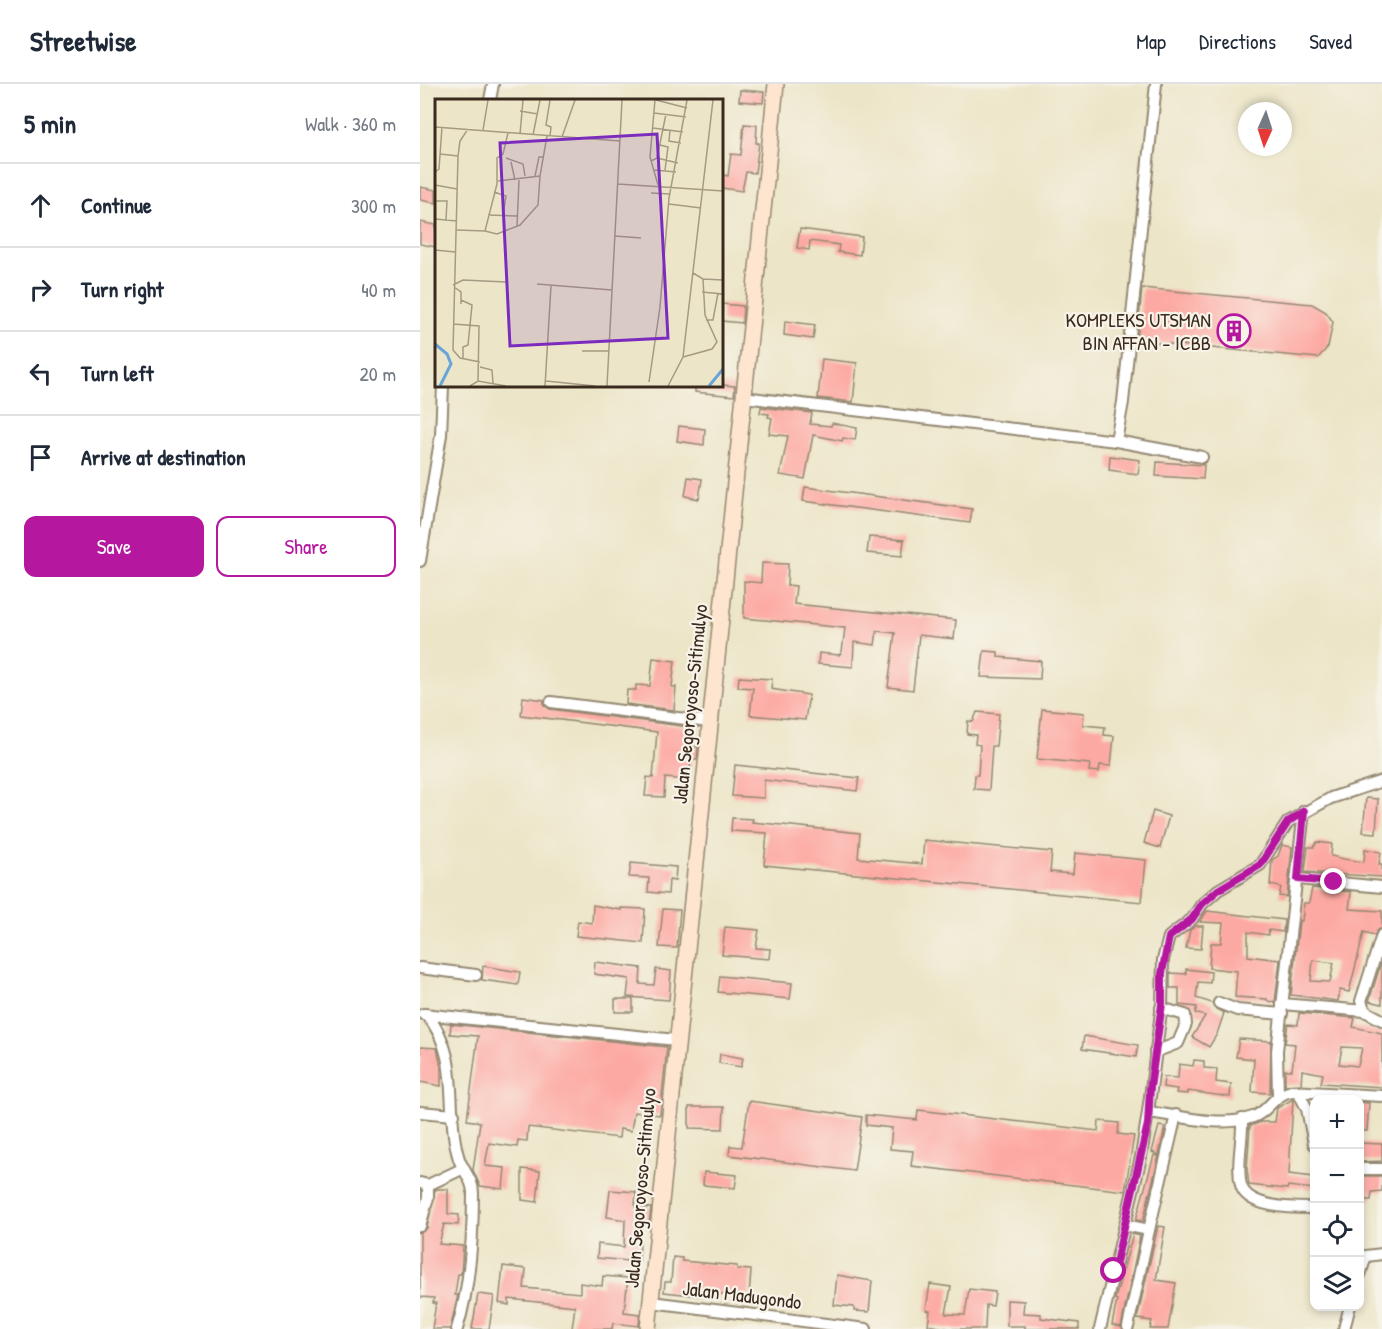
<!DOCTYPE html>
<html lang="en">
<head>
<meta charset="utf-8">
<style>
	body { margin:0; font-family:"Patrick Hand",sans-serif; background:#f6f6f7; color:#1f2937 }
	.controls { position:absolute; right:18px; bottom:18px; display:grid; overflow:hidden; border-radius:12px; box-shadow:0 3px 9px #0003 }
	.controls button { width:54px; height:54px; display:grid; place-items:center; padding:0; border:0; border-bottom:2px solid #e0e1e3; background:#fff; color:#1f2937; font:30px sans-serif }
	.compass { position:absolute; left:818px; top:18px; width:54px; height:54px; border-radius:50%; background:#fff; box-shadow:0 3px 9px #0003; rotate:183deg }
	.stop { position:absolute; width:18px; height:18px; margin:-14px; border:4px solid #b5179e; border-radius:50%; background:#fff }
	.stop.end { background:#b5179e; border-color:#fff; box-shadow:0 2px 6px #0008 }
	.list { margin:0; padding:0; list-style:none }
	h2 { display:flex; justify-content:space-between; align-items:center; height:78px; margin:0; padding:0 24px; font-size:26px }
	h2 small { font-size:20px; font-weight:400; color:#747a83 }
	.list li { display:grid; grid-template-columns:39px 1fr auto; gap:18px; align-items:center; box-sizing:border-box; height:84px; padding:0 24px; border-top:2px solid #e0e1e3 }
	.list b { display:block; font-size:22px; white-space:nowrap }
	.list em { font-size:20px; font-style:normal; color:#747a83 }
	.actions { display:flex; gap:12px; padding:18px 24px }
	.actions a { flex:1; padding:14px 0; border:2px solid #b5179e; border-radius:12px; text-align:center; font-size:21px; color:#b5179e }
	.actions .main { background:#b5179e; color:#fff }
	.icon { flex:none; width:33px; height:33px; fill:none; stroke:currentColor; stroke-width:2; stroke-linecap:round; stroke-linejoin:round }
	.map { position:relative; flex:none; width:962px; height:1245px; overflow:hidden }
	header { display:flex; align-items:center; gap:36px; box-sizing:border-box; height:84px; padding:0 30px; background:#fff; border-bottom:2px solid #e0e1e3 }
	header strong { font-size:28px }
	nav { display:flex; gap:33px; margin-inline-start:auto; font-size:21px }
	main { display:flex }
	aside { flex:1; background:#fff }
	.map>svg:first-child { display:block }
	.building { fill:#fda9a3; fill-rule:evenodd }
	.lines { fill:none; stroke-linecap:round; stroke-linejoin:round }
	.street-casing { stroke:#948872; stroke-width:14 }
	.secondary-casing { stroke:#948872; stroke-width:18 }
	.street { stroke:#fff; stroke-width:10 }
	.secondary { stroke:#fde5d0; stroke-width:15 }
	.route { stroke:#b5179e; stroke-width:8 }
	.labels { text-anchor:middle; stroke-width:4.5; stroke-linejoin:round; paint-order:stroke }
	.poi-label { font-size:20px; fill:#3b2a1e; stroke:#f7f3e8; text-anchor:end }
	.street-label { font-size:20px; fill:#3b2a1e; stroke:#f7f3e8 }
	.inset-river { fill:none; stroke:#69a5da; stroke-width:3 }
	.inset-road { fill:none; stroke:#a59a83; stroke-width:1.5 }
	.view { fill:#7b2cbf; fill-opacity:0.15; stroke:#7b2cbf; stroke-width:3 }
	.inset-edge { fill:none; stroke:#3b2a1e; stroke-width:3 }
</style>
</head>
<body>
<header>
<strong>Streetwise</strong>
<nav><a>Map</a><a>Directions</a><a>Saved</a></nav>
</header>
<main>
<aside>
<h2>5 min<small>Walk · 360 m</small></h2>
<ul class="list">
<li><svg class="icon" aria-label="ahead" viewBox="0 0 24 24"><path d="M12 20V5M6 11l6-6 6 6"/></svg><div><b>Continue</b></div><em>300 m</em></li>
<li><svg class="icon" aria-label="right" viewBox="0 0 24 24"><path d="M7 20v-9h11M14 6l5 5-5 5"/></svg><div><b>Turn right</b></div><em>40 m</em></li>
<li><svg class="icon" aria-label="left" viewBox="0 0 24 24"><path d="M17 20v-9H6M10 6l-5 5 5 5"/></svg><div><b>Turn left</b></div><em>20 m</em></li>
<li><svg class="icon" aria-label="arrive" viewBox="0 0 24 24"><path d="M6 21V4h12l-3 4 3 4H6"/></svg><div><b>Arrive at destination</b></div></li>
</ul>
<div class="actions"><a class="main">Save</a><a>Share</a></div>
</aside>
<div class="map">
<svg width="962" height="1245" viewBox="0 0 962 1245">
	<rect width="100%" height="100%" fill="#f7f3e8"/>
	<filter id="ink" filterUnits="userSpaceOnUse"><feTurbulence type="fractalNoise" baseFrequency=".0167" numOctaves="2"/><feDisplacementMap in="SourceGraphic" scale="12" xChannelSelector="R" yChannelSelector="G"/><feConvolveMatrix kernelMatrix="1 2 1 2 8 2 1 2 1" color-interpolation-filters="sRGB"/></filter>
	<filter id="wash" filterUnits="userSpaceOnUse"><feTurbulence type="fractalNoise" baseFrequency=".008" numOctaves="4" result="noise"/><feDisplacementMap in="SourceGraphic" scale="24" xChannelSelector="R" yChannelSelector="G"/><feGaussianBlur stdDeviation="1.35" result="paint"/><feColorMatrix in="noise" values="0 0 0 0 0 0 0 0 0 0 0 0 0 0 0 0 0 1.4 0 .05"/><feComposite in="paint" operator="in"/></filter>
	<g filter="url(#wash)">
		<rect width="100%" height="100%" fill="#ece5c7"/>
		<g id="blocks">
			<g class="building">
				<path d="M320 6 344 8 343 19 319 17Z"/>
				<path d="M324 40 337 41 336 59H339L335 89 326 88 322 107 302 104V91L308 92 311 70 321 71Z"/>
				<path d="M0 103 16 106V119L0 116Z"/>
				<path d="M0 138 16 141V163L0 160Z"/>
				<path d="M380 145 442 153 440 171 418 168 419 161 390 157 389 166 377 164Z"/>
				<path d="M722 204 892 220 906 228 913 238 908 263 898 274 717 257Z"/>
				<path d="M302 220 323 222 322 239 302 237Z"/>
				<path d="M365 237 395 241 393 255 364 251Z"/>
				<path d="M402 275 437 279 433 318 398 314Z"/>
				<path d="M302 301 315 302 314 312 275 308V302Z"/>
				<path d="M341 323 392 329 390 340 411 342 412 339 437 344 435 356 423 354 422 357 393 351 385 395 360 391 368 352 349 350 352 334 348 333 349 330 340 329Z"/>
				<path d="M259 342 285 345 284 361 257 357Z"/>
				<path d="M690 372 720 376 718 390 689 386Z"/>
				<path d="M737 378 784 381 783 395 736 392Z"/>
				<path d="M268 393 282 395 279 415 265 412Z"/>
				<path d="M385 403 552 425 550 439 383 417Z"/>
				<path d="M449 453 484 456 482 472 447 469Z"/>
				<path d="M342 479 368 480 367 501 376 502 374 520 536 536 534 555 499 551 493 606 468 603 475 549 457 547 455 561 434 558 433 583 398 580 399 569 419 571 422 568 425 544 324 534V497L341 499Z"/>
				<path d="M564 567 578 568V573L621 577 620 595 561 593Z"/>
				<path d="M233 574 255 577 252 603H256L254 626 206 620 207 606H216V601L230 602Z"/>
				<path d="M319 593 352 595 351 605 389 611 385 636 330 631 333 604 318 603Z"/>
				<path d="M103 613 124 616V621L130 625 269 643 267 662 278 663 277 675H271L269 696 245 694 244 713 225 712 227 693 233 694 237 648 101 631Z"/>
				<path d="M622 625 664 629 663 641 685 643 684 651 694 652 691 682 680 681 679 688 669 687 670 680 617 675Z"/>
				<path d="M557 628 579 630 576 662H572L569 706 554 705 555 691H558L560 661 555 660 556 651 547 650 548 637 553 638Z"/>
				<path d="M315 681 439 694 437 707 344 696V714L312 712Z"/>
				<path d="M946 714 958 715 956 749 943 748Z"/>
				<path d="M733 727 749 732 740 764 724 759Z"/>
				<path d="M312 734 333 735 332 738 440 749 438 774 502 780 504 756 632 768 630 788 653 790 655 769 726 776 722 818 344 781 347 749 311 747Z"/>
				<path d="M897 758 912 760 911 772 924 775 944 778 945 765 961 768 959 780H962V793L885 788 888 763H894Z"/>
				<path d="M862 761 872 763 867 813 859 812 861 803 850 801 852 776 858 772Z"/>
				<path d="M211 779 256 783 255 797 249 796 248 810 228 808 229 794 209 793Z"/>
				<path d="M892 804 931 808 929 825 962 827V844L954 851 944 848 929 908 920 906 918 917 871 911 879 837H882L884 819H889ZM893 876 914 879 910 898 891 897Z"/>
				<path d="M173 821 201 826V824L225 825 223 859 156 852 158 837 172 839Z"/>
				<path d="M243 825 260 826 257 864 239 863Z"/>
				<path d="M787 827 864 836 863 848 849 846 848 851 828 848V872L860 876 855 918 847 917V915L815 913 817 887 789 884 791 859H801L803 839 780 838Z"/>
				<path d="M776 842H783L781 865 766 864 770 846Z"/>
				<path d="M305 843 339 846 336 864 350 865 349 875 302 871Z"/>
				<path d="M962 876V920L949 917Z"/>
				<path d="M175 878 221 884 220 900 234 901 236 885 251 887 249 916 207 913 209 895 174 890Z"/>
				<path d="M63 882 100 888 98 901 62 896Z"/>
				<path d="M766 885 791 888 790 899 778 898 776 914 792 919 794 924 804 929 797 950 789 963 772 953 785 932 775 929 777 923 759 921V904H750V889L766 890Z"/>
				<path d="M300 892 372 899 370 915 298 908Z"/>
				<rect x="195" y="915" width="18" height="13"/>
				<path d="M879 929 935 934 933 943 962 949V1003L901 999 903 990 882 986 881 1000 865 1001V986H872L875 960 865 959 868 940 878 941ZM922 963 942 964 938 982 919 980Z"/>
				<path d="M31 940 247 963 240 1031 214 1028 211 1047 200 1045 199 1054 108 1043 107 1057 98 1056 97 1063 69 1059 65 1082 85 1084 83 1105 60 1102 53 1086 60 1038 47 1036 58 952 30 950Z"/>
				<path d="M664 952 718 961 716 973 662 965Z"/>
				<path d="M819 955 851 957 850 1009 832 1008 834 975 816 973Z"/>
				<path d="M0 963 17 964 21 983V1002L0 998Z"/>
				<path d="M300 970 323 974 321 983 299 979Z"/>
				<path d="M774 976 784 977V984L797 985 796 998 811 1000 810 1013 768 1007V1010L756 1009 757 1005 743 1003 744 993 758 994 759 980 773 982Z"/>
				<path d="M873 1015 869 1090 894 1093V1105L868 1102 867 1105 829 1101 827 1085 830 1042 841 1038H855L857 1024Z"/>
				<path d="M329 1017 442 1033 434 1087 309 1071 310 1062 322 1063Z"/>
				<path d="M939 1018 949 1019 947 1047H939Z"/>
				<path d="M269 1023H304L303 1045 269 1044Z"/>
				<path d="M498 1026 678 1047 679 1037 699 1039 698 1050 714 1052 705 1107 491 1082 493 1067 470 1065 472 1044 446 1041V1031L497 1036Z"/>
				<path d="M739 1042 745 1043 739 1071 732 1068Z"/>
				<path d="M939 1059 962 1060V1077L939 1078Z"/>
				<path d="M734 1071 739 1072 723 1137 716 1136Z"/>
				<path d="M102 1085 120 1087 117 1118 102 1116Z"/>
				<path d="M284 1088 317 1091 315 1104 283 1101Z"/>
				<path d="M939 1092H962V1107L952 1108 951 1116H939Z"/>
				<path d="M18 1105H28V1130L39 1131 38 1141 24 1140 19 1160 43 1162 41 1190H38L35 1211H38L30 1245H12L16 1219H13L14 1214 0 1213V1149L7 1144 15 1106Z"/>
				<path d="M190 1106 216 1108 215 1123 231 1124 229 1139 221 1138 219 1178 177 1174 178 1160 204 1163 205 1136 187 1133Z"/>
				<path d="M738 1142 745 1143 736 1196 756 1199 748 1245H730L732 1237 717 1235Z"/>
				<path d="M713 1150 720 1152 701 1243 692 1241 697 1216 695 1215Z"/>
				<path d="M253 1173 262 1174V1177L317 1182V1185L331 1186 329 1213 299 1210V1214L244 1208 245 1198H251Z"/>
				<path d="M83 1182 106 1185 104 1204 160 1209V1199L182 1202 183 1192 208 1194 204 1228 220 1230 219 1242 193 1239 192 1245H152L155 1222 89 1215V1221L79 1219Z"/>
				<path d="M417 1191 452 1197 449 1228 434 1227V1223L414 1221Z"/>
				<path d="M510 1200 531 1203 526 1230 545 1231 549 1205 575 1208 573 1222 566 1221 565 1245H531L508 1241 510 1227 506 1226Z"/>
				<path d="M58 1210 74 1212 69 1245H52Z"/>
				<path d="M587 1216 604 1217 603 1229 621 1230V1234L659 1239V1245H605V1242H587Z"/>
			</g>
		</g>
	</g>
	<g filter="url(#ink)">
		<use href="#blocks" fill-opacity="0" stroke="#948872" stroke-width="1.5"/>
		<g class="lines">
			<g class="street-casing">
				<g id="street">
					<path d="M70 16 73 0"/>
					<path d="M323 313 696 357 782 373"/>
					<path d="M696 357 703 318 736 0"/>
					<path d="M0 477 21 351 23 302"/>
					<path d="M131 618 289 638"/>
					<path d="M878 795 962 803"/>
					<path d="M962 851 941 917 945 927 962 936"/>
					<path d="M0 884 56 891"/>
					<path d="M799 919 817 926 862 930"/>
					<path d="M862 920 945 927"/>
					<path d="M3 930 256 956"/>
					<path d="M6 930C43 972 24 1028 39 1075 43 1087 53 1095 53 1109 53 1153 50 1203 37 1245"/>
					<path d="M735 968 758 959 766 940 765 931 741 924"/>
					<path d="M878 1007 887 1025 894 1060"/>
					<path d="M858 1011 857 967 884 727"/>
					<path d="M0 1028 34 1031"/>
					<path d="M728 1028 742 920 743 876 749 853 772 835 782 820 798 806 840 781 868 738 911 714 962 697"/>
					<path d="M822 1035C823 1056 816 1081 821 1101 827 1125 876 1124 894 1124"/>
					<path d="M940 1085H962"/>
					<path d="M0 1099 8 1101 44 1084"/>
					<path d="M705 1141 729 1146 756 1031"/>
					<path d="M0 1142 8 1114V1101"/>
					<path d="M940 1191 946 1172 962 1170"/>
					<path d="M231 1218 446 1245"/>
					<path d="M708 1243 729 1146"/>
					<path d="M680 1245 721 1073 728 1028C760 1032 802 1044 833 1033 850 1027 850 1013 871 1007L962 1012"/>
					<path d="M924 1245 930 1222"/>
				</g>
			</g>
			<g class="secondary-casing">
				<path id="secondary" d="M228 1245 356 0"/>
			</g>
			<use href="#street" class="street"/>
			<use href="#secondary" class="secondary"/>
		</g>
	</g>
	<g class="lines" filter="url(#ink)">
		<path class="route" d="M694 1187 728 1040 730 1004 742 920V889L749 853 772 835 782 820 798 806 840 781 868 738 884 727 878 795 914 798"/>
	</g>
	<defs>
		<g id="building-ring" transform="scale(1.725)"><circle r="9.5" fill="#f7f3e8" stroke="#b5179e" stroke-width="1.5"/><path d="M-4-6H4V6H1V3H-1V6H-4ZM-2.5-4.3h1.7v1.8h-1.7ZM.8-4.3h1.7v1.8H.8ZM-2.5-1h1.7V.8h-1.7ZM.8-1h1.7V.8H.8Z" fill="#b5179e"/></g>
	</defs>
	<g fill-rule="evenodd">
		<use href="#building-ring" x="814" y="247"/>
	</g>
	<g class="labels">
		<g class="poi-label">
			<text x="791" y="243">KOMPLEKS UTSMAN<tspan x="791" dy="23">BIN AFFAN - ICBB</tspan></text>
		</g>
		<g class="street-label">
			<text transform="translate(270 620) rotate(-84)" y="7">Jalan Segoroyoso-Sitimulyo</text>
			<text transform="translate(220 1104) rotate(-85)" y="7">Jalan Segoroyoso-Sitimulyo</text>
			<text transform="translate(322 1211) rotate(7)" y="7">Jalan Madugondo</text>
		</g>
	</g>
	<g transform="translate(15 15)">
		<rect width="288" height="288" fill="#ece5c7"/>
		<path class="inset-river" d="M0 245 12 255 16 265 5 287M274 287 288 270"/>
		<path class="inset-road" d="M115 1 111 26 116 28 115 37M220 1 215 58 223 86M221 1 252 9M85 12 103 15M219 14 251 18M0 28 185 42M218 29 248 33M33 30 25 42 23 57 18 251 25 259 45 263M48 31 53 1M235 31 234 42 246 44M85 35 88 1M98 36 105 1M127 38 140 1M225 46 233 48 230 71M5 55 23 57M71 59 88 65 90 77M222 59 231 15M216 62 222 59 243 64M76 63 80 81M219 71 241 73M0 73 4 70 7 28M100 77 104 58H108M63 82 105 77 112 37M183 85 288 92M0 86 22 90M59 93 71 97 68 116M216 94 235 95M0 102H12L11 121M234 105 266 109M53 116 82 117M0 120 22 122M82 127 84 81M22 131 50 132 62 85V59L68 55 73 34M50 132 62 135 85 126 103 106 105 77M180 137 206 139M0 151 20 153M258 174 268 180 288 181M102 185 177 191M18 186 28 181 71 183M19 188 26 193V205M267 193 288 195M26 201 37 206 33 246 28 248V259M271 221H278L283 194M18 225 44 227 43 282M147 252H174M248 258 277 250 282 243 270 216 268 180M45 268 57 271 58 284M111 282 160 287M214 283 225 208 234 99 252 1M35 287 43 282 71 287M110 287 116 187M172 287 187 1M233 287 248 258 278 1"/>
		<path class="view" d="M222 35 233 239 75 247 65 44Z"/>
		<rect width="288" height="288" class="inset-edge"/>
	</g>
</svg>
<div class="controls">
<button>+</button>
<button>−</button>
<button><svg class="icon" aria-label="locate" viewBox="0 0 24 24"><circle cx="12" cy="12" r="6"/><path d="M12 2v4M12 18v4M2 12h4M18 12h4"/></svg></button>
<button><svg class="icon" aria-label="layers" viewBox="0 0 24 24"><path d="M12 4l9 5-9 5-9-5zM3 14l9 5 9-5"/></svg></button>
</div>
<svg class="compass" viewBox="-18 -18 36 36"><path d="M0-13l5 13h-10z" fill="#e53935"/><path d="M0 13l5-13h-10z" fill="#747a83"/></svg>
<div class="stop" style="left:694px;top:1187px"></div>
<div class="stop end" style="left:914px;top:798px"></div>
</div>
</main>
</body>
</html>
